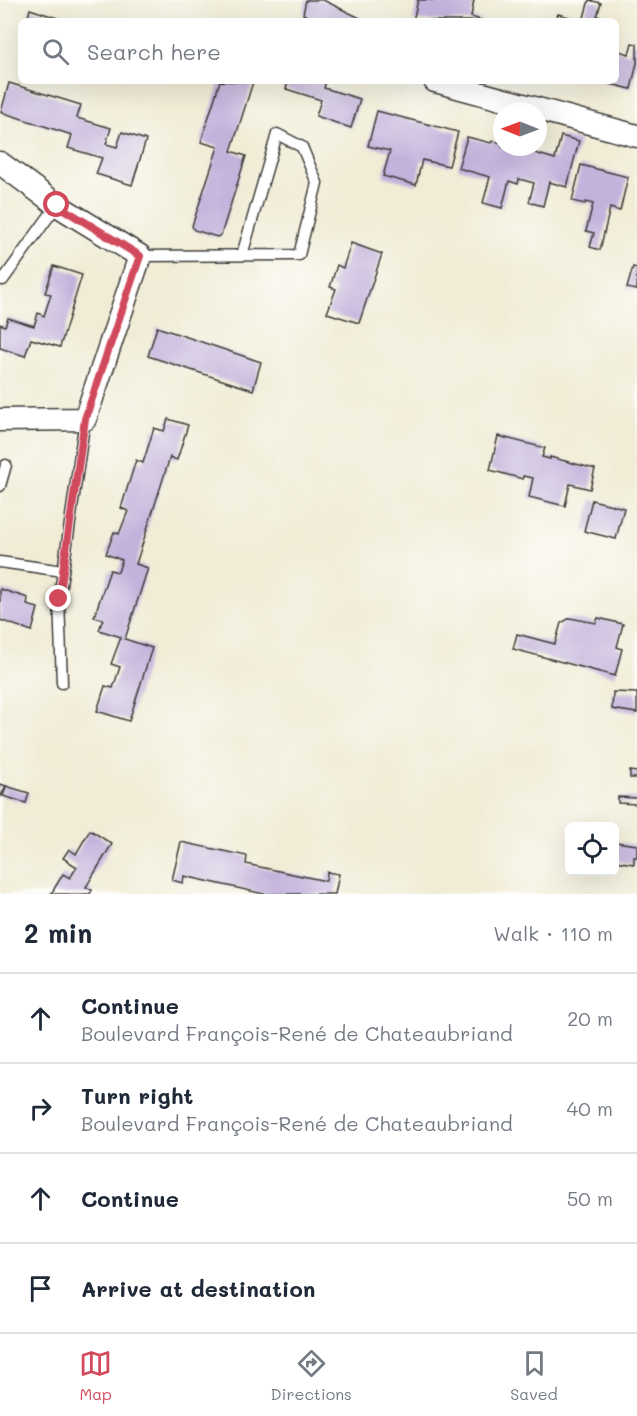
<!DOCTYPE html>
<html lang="en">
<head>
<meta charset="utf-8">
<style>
	body { margin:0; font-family:Mali,sans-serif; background:#f2f2f3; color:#1f2937 }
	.controls { position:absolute; right:18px; bottom:18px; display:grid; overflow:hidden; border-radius:9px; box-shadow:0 6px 24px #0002 }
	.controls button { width:54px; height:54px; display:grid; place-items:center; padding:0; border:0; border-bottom:2px solid #e0e1e3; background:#fff; color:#1f2937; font:30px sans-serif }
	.compass { position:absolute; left:493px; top:102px; width:54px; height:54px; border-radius:50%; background:#fff; box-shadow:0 6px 24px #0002; rotate:271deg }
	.stop { position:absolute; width:18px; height:18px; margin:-14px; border:4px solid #d1495b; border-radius:50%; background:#fff }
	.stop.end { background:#d1495b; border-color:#fff; box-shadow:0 2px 6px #0008 }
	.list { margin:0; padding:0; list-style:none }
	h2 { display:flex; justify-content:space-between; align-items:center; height:78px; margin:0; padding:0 24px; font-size:26px }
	h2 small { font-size:20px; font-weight:400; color:#747a83 }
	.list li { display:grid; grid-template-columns:39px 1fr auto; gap:18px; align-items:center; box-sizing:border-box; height:90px; padding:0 24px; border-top:2px solid #e0e1e3 }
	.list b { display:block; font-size:22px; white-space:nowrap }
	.list p { margin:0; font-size:20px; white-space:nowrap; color:#747a83 }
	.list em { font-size:20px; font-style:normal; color:#747a83 }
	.icon { flex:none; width:33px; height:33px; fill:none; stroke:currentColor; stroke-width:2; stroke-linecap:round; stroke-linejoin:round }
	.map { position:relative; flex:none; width:637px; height:894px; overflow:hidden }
	.search { position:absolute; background:#fff; box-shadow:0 6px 24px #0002; left:18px; right:18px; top:18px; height:66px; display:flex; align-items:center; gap:15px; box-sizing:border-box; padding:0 21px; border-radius:9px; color:#747a83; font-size:22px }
	.sheet { height:438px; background:#fff }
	nav { display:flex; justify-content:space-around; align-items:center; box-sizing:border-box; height:84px; border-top:2px solid #e0e1e3; background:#fff; font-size:16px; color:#747a83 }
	nav a { display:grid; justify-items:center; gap:3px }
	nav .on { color:#d1495b }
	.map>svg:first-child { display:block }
	.building { fill:#c3b2dc }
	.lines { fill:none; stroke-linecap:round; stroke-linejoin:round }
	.service-casing { stroke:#3c3b38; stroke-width:13 }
	.minor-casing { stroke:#3c3b38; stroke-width:25 }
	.service { stroke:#fff; stroke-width:10 }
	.minor { stroke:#fff; stroke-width:22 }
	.route { stroke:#d1495b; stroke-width:8 }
</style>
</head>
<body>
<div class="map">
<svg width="637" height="894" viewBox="0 0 637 894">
	<rect width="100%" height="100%" fill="#fdfcf7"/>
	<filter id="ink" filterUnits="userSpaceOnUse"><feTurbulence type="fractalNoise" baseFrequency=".0167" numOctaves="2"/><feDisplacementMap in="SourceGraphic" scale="12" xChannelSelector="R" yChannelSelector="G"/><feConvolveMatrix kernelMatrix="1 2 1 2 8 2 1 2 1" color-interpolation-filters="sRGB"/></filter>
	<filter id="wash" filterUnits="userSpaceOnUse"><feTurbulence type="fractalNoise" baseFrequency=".008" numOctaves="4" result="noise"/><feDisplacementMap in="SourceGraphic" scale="24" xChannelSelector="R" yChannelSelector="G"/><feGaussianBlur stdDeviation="1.35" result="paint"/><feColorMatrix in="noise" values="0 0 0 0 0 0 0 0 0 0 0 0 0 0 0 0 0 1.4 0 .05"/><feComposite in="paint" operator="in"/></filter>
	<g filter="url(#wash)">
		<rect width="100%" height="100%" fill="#f0ecd6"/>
		<g id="blocks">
			<g class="building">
				<path d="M306 0H323L366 21H317L303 14Z"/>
				<path d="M418 0H474L471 17 484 21H413Z"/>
				<path d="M589 0 601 3 597 16 607 19 606 21H583Z"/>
				<path d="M30 9 66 21H27Z"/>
				<path d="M558 14 577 19V21L556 20Z"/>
				<path d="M632 43 637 44V63L631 89 602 82 616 81V50L629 54Z"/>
				<path d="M220 81 253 82 231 151 246 156 221 235 217 237 194 230 192 226 218 147 201 142Z"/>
				<path d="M288 81H326L324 88 360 99 351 128 316 116 321 100 286 89Z"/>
				<path d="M9 83 81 105 77 118 111 128 106 144 117 147 122 132 146 140 132 185 96 174 102 158 68 148 72 135 1 112Z"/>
				<path d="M377 111 458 132 449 166 422 160 416 185 383 176 390 151 368 146Z"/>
				<path d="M561 136 579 141 567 187 549 182 543 206 529 202 534 183 519 179 518 184 509 181 502 208 483 203 490 177 458 168 467 137 491 143 492 141 502 143V147H515L555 159Z"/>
				<path d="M581 165 628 177 620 211 610 208 600 250 590 247 594 233 586 231 593 204 586 202 585 204 572 201Z"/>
				<path d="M351 243 382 254 359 323 327 313 336 289 330 287 337 265 343 268Z"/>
				<path d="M54 266 82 275 60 347 31 339 25 356 0 348V324L5 326 8 318 34 326 38 313 44 316 51 294 45 293Z"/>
				<path d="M633 267 637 268V290L627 288Z"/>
				<path d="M157 327 261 362 253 390 148 356Z"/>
				<path d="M168 419 188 425 177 460 170 457 136 564 148 568 125 639 152 648 129 721 97 711 105 686 113 688 120 667 111 664 121 637 99 630 103 619 94 617 110 570 118 572 122 560 106 554 114 532 119 534 128 511 121 508 136 460 143 463 154 428 164 431Z"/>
				<path d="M498 436 545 448 542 457 550 459V457L595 469 590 489 570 484 565 506 529 497 533 478 523 476V479L490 470Z"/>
				<path d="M592 500 624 508 616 539 584 531Z"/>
				<path d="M0 589 28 598 27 605 38 608 32 631 0 620Z"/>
				<path d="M570 618 596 623 598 618 623 624 617 647 622 649 615 676 513 649 517 634 555 644 561 623Z"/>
				<path d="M613 692 637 693V713L612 709Z"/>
				<path d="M630 771 637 772V778H630Z"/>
				<path d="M0 784 6 786 0 798Z"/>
				<path d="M6 786 29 793 26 803 3 796Z"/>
				<path d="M618 797 637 798V804L618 803Z"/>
				<path d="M90 830 112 844 86 887 92 890 90 894H51L63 874 70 878 77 867 63 858 69 849 76 854Z"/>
				<path d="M181 842 247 856 246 864 326 881 327 872 339 874 335 894H264L184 876 183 883 172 880Z"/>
				<path d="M615 842 637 845V857H634V864L615 861Z"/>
			</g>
		</g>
	</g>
	<g filter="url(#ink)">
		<use href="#blocks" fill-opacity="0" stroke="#3c3b38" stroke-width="1.5"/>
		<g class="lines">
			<g class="service-casing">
				<g id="service">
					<path d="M140 256 299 255 317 183 302 147 277 134 242 255"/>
					<path d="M0 279 3 280 57 205"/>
					<path d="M0 486 6 465"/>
					<path d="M0 562 63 571"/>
					<path d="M62 683 59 599 85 419"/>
				</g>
			</g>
			<g class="minor-casing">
				<g id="minor">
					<path d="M435 81 637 136"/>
					<path d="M0 163 57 205 140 256 85 419 0 420"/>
				</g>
			</g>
			<use href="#service" class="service"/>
			<use href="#minor" class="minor"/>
		</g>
	</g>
	<g class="lines" filter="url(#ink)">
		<path class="route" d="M57 205 140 256 85 419 59 599"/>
	</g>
</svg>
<div class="controls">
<button><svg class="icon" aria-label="locate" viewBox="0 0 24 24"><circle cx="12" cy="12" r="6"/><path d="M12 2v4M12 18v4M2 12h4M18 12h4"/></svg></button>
</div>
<svg class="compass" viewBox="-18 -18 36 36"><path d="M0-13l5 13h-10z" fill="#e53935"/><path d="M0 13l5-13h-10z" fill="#747a83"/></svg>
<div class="stop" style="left:57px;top:205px"></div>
<div class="stop end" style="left:59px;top:599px"></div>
<div class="search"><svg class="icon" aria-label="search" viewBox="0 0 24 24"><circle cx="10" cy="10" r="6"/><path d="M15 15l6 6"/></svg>Search here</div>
</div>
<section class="sheet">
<h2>2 min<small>Walk · 110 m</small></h2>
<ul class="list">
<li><svg class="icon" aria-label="ahead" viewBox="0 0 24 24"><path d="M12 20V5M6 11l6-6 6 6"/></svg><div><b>Continue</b><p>Boulevard François-René de Chateaubriand</p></div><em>20 m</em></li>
<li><svg class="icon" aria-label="right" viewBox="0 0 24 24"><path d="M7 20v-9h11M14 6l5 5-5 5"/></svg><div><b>Turn right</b><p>Boulevard François-René de Chateaubriand</p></div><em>40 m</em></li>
<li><svg class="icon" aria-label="ahead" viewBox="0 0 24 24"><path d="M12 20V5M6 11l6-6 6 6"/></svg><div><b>Continue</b></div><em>50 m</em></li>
<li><svg class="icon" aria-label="arrive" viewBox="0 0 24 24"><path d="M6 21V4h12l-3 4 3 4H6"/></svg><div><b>Arrive at destination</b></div></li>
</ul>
</section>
<nav>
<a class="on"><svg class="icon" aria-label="map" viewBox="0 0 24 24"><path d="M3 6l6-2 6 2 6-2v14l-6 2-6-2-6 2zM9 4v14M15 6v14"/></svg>Map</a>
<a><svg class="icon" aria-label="directions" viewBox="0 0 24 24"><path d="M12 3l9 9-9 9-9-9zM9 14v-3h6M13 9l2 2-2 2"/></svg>Directions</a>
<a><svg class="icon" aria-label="saved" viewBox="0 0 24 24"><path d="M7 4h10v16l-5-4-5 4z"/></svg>Saved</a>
</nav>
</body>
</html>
